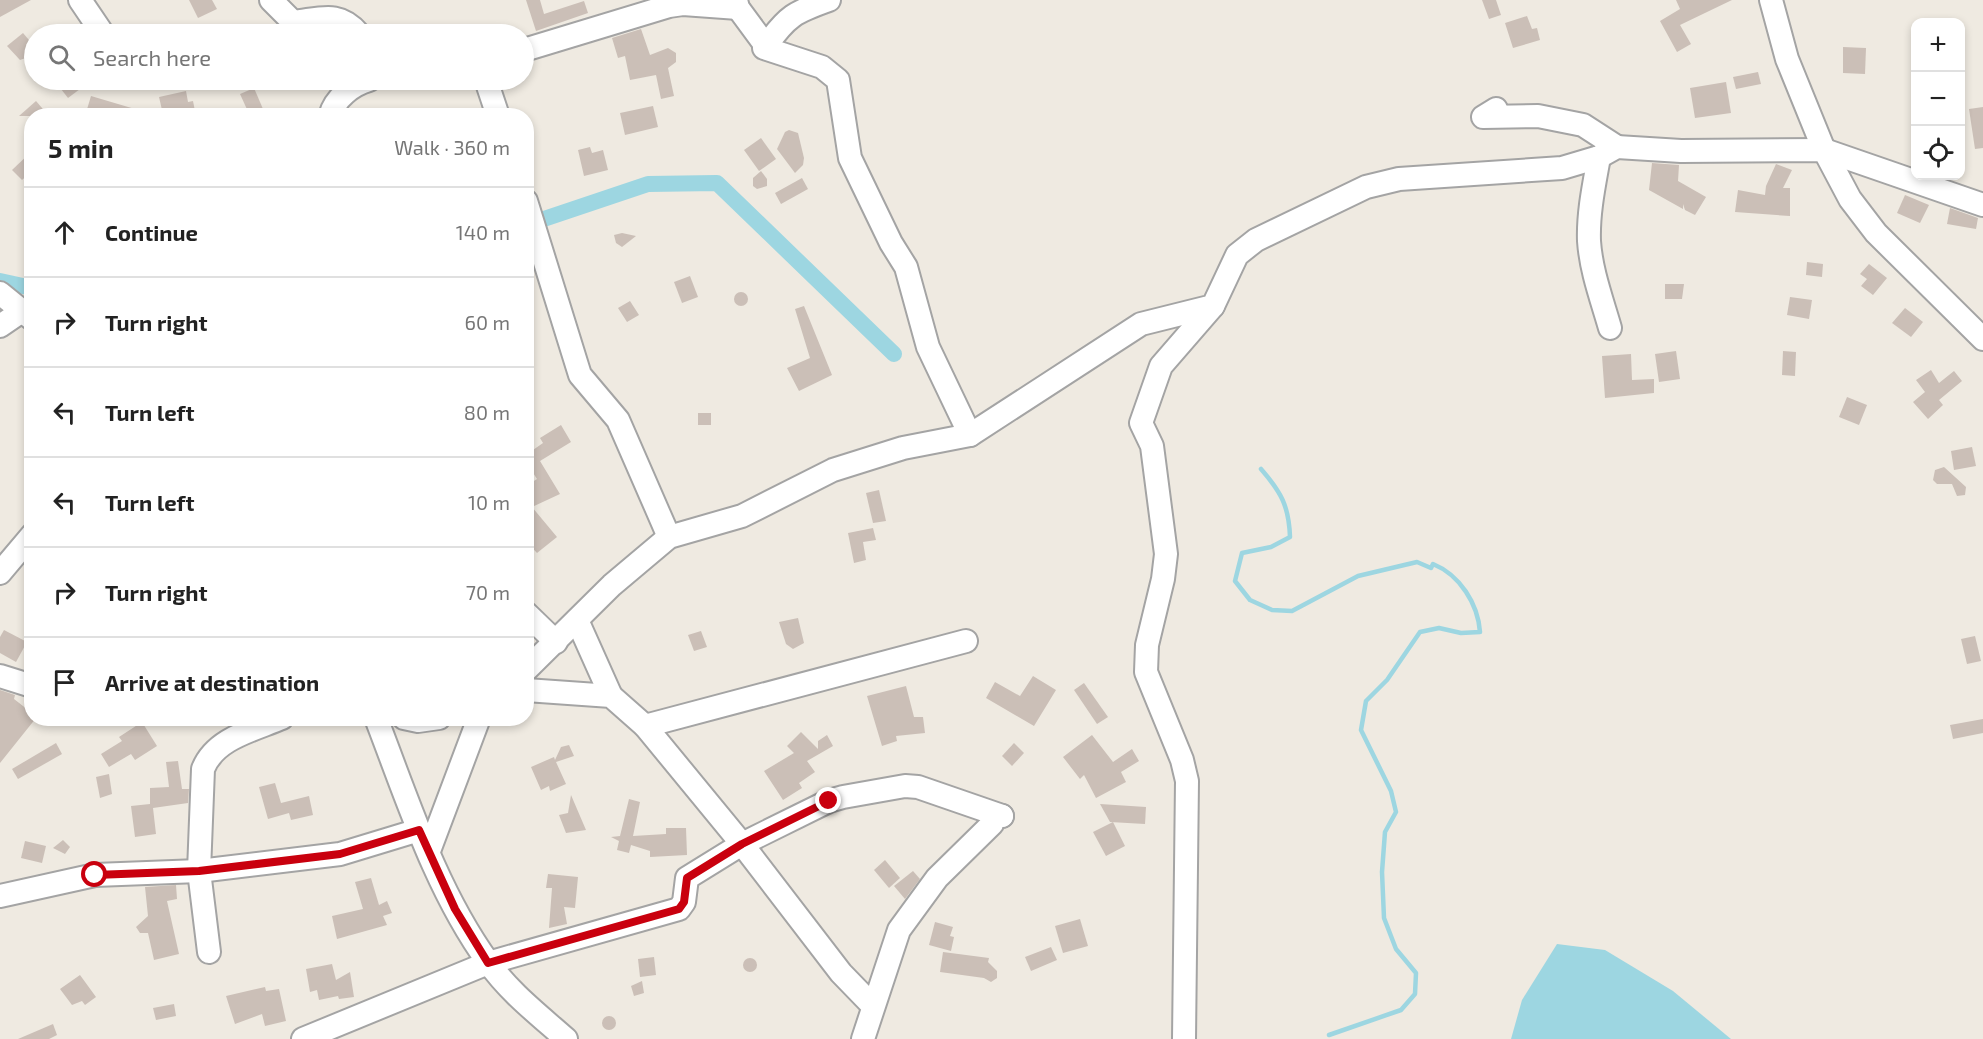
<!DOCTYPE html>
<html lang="en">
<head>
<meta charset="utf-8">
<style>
	body { margin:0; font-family:"Exo 2",sans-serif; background:#f2f2f2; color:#222 }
	.controls { position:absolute; right:18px; top:18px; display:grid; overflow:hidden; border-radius:12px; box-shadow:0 3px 9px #0003 }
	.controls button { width:54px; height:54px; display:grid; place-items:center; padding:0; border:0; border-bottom:2px solid #e0e0e0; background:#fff; color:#222; font:30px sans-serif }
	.stop { position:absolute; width:18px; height:18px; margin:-14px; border:4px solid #c9000e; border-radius:50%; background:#fff }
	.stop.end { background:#c9000e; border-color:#fff; box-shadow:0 2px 6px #0008 }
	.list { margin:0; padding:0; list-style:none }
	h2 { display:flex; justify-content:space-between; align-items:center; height:78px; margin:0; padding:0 24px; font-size:26px }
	h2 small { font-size:20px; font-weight:400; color:#767676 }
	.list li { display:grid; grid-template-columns:39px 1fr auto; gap:18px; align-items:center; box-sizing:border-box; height:90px; padding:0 24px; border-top:2px solid #e0e0e0 }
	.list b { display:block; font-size:22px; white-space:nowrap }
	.list em { font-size:20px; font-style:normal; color:#767676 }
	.icon { flex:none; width:33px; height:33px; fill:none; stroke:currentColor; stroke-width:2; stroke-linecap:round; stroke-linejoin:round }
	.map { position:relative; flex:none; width:1983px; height:1039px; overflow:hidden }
	.search { position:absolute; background:#fff; box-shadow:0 3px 9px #0003; left:24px; top:24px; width:510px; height:66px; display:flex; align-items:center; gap:15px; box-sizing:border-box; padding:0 21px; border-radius:33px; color:#767676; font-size:22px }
	.panel { position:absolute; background:#fff; box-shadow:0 3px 9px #0003; left:24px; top:108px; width:510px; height:618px; border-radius:24px }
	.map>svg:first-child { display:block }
	.water { fill:#9dd6e1 }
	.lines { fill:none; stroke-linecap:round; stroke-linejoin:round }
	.stream { stroke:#9dd6e1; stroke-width:4.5 }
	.canal { stroke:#9dd6e1; stroke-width:16 }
	.building { fill:#cbbfb7 }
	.minor-casing { stroke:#a4a4a4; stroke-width:26 }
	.minor { stroke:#fff; stroke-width:22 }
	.route { stroke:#c9000e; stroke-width:8 }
</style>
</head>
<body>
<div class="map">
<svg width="1983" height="1039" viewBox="0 0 1983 1039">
	<rect width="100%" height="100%" fill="#efeae1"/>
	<path class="water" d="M1557 944 1605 950 1673 991 1731 1039H1511L1522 1000Z"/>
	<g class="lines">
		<path class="stream" d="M1261 469C1281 492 1289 506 1290 537L1271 547 1242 553 1235 581 1250 600 1272 610 1292 611 1358 576 1417 562 1431 568 1433 564C1460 575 1478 604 1480 632L1461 633 1439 628 1420 632 1387 680 1366 701 1361 730 1391 791 1396 812 1385 832 1382 872 1384 918 1396 949 1416 973 1415 994 1401 1010 1329 1035"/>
		<g class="canal">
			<path d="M526 225 648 184 717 183 894 354"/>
			<path d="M0 281 32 288"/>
		</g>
	</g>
	<g class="building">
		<path d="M0 0H31L0 17Z"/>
		<path d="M189 0H212L217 9 198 18Z"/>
		<path d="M526 0H540L544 14 584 1 588 13 536 31Z"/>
		<path d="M1482 0H1496L1501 15 1489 19Z"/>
		<path d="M1676 0H1732L1680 25 1691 44 1677 52 1660 21 1680 9Z"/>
		<path d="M1527 16 1532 29 1537 28 1540 40 1513 48 1505 23Z"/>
		<path d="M641 29 650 55 668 48 676 53V62L668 68 674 96 661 99 656 75 630 80 625 56 618 58 612 38Z"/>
		<path d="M23 33 34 46V55L20 60 7 46Z"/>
		<path d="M1843 47 1866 48 1865 74 1843 73Z"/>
		<path d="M1758 72 1761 84 1736 89 1733 77Z"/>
		<path d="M54 80H92L68 98Z"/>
		<path d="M1726 82 1731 113 1695 118 1690 88Z"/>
		<path d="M254 88 266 116H250L240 94Z"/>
		<path d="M186 91 188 102 193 101 196 116H156L155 111 162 110 159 97Z"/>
		<path d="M91 96 145 112V116H85Z"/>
		<path d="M36 101 49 116H19Z"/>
		<path d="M653 106 658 127 625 135 620 113Z"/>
		<path d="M1983 107V148L1975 149 1969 109Z"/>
		<path d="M789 130 798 133 804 158 803 165 795 173 777 149 785 132Z"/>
		<path d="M761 138 776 159 759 171 744 150Z"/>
		<path d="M590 147 592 153 603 150 608 170 584 176 578 150Z"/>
		<path d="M32 151V171L22 180 12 170Z"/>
		<path d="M1652 163 1679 165 1678 181 1706 197 1695 215 1685 210 1683 204V209L1649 190Z"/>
		<path d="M1776 164 1792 170 1783 188H1790V216L1735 212 1738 190 1765 195 1766 186Z"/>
		<path d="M761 171 767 179V186L757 189 753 186V178Z"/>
		<path d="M802 178 808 189 781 204 775 193Z"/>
		<path d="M1905 195 1929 205 1920 223 1897 213Z"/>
		<path d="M1950 208 1978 218 1976 229 1947 224Z"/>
		<path d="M622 233 636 236 622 247 616 243 614 235Z"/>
		<path d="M1807 262 1823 264 1822 277 1806 275Z"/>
		<path d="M1869 264 1887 278 1873 295 1861 286 1867 279 1860 274Z"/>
		<path d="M690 276 698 297 682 303 674 282Z"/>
		<path d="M1665 284H1684L1682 299H1665Z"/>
		<circle cx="741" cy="299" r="7"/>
		<path d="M1790 297 1812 300 1809 319 1787 315Z"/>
		<path d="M630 301 639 315 627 322 618 308Z"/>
		<path d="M804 306 832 375 799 391 787 368 810 358 795 309Z"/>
		<path d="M1905 308 1923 322 1911 337 1892 323Z"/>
		<path d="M1676 351 1680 379 1659 382 1655 354Z"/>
		<path d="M1783 351 1796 352 1795 376 1782 375Z"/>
		<path d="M1631 354 1632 380 1654 379V393L1605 398 1602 356Z"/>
		<path d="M1931 370 1939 383 1954 371 1962 381 1939 400 1943 405 1928 419 1913 402 1925 392 1916 380Z"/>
		<path d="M1847 397 1867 405 1859 425 1839 417Z"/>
		<rect x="698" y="413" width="13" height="12"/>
		<path d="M561 425 571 442 540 461 560 494 532 507 557 537 537 553 526 541V486L537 479 530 468 526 470V438L533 450 543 443 540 438Z"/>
		<path d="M1972 447 1976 466 1954 470 1951 451Z"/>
		<path d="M1944 467 1966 487 1965 495 1957 496 1952 484H1937L1933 480 1935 470Z"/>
		<path d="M879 490 886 521 873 523 866 493Z"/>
		<path d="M873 528 876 540 863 542 866 560 854 563 848 533Z"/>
		<path d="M798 618 804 643 793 649 786 644 779 622Z"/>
		<path d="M4 630 27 642 16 662 0 653V637Z"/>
		<path d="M701 631 707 647 694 651 688 635Z"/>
		<path d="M1975 636 1981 661 1967 664 1961 639Z"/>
		<path d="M1033 676 1056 690 1034 726 986 698 995 682 1020 696Z"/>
		<path d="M1084 683 1108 717 1097 724 1074 690Z"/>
		<path d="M906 686 914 717H923L925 733 896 736 897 741 882 746 867 696Z"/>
		<path d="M0 690 15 695 14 699 32 713V718H36L0 763Z"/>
		<path d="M1983 719V733L1953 739 1950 725Z"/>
		<path d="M142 722 157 746 135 760 131 754 109 767 101 754 122 741 119 737Z"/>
		<path d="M801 732 818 749V741L827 735 833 746 807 761 815 772 799 783 802 788 783 800 764 771 794 753 787 746Z"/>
		<path d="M1092 735 1113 762 1132 749 1139 761 1121 772 1126 782 1096 798 1084 775 1080 779 1063 757Z"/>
		<path d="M56 743 62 754 18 779 12 769Z"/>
		<path d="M1014 743 1024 753 1012 766 1002 756Z"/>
		<path d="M569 745 574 756 556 762 566 784 550 791 549 786 541 790 531 767 554 757 555 760 561 747Z"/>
		<path d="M178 761 182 789H189L188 803 153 808 156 834 135 837 131 806 150 804V788L169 787 166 762Z"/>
		<path d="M109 774 112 794 100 798 96 777Z"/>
		<path d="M275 783 281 803 309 796 313 815 291 820 289 813 268 819 259 787Z"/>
		<path d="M571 795 586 830 566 833 559 815 568 813Z"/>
		<path d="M629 799 640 802 633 836 666 834V828H686L687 855 650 857V851L631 845 629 853 617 850 619 841 611 837 620 836Z"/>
		<path d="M1100 804 1146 807 1145 824 1110 822Z"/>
		<path d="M1113 822 1125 846 1106 856 1093 832Z"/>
		<path d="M63 840 70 847 65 854 53 848Z"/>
		<path d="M25 841 46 846 42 863 21 858Z"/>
		<path d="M885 860 900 878 889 888 874 870Z"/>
		<path d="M913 871 920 879 905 899 894 886Z"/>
		<path d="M548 874 578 877 575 908 564 907 567 924 549 928 552 888H546Z"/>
		<path d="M371 878 379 905 387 901 392 913 383 916 387 925 337 939 332 916 363 909 355 882Z"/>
		<path d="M176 885 177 899 167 901 179 954 154 960 148 933H140L136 927 148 916 145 887Z"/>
		<path d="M1080 919 1088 946 1063 953 1055 926Z"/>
		<path d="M935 922 953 927 950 936 954 937 951 951 929 945Z"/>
		<path d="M1051 947 1057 960 1031 971 1025 957Z"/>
		<path d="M943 952 989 958 988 962 997 971V978L991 982 984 978 940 972Z"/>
		<path d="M654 957 656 975 640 977 638 959Z"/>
		<circle cx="750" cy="965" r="7"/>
		<path d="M332 964 336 980 350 972 354 997 339 999 338 996 319 1000 317 990 310 992 306 969Z"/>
		<path d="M80 975 96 997 85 1005 82 1001 72 1005 60 989Z"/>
		<path d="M642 981 644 993 634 996 631 986Z"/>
		<path d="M265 987 266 991 279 989 286 1021 265 1026 262 1014 235 1024 226 996Z"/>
		<path d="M174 1004 176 1016 156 1020 153 1008Z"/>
		<circle cx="609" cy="1023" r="7"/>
		<path d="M53 1024 57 1035 49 1039H18Z"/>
	</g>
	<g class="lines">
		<g class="minor-casing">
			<g id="minor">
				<path d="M80 0 103 34"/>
				<path d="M271 0 293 22C321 19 339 10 359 34"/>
				<path d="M736 0 738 8 766 46 764 48 822 67 838 80 850 158 891 243 906 267 928 347 970 435"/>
				<path d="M1771 0 1787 59 1824 150 1850 199 1876 233 1983 339"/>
				<path d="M766 46C787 16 795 12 829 0"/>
				<path d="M524 50 669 6 683 4 738 8"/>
				<path d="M486 80 498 116"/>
				<path d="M1496 109 1483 117 1538 116 1583 125 1617 147"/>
				<path d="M330 116C335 98 352 85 369 80"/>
				<path d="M1599 157C1594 185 1588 213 1589 241 1591 271 1602 300 1610 328"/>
				<path d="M526 201 580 375 618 420 669 537"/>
				<path d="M0 293 32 319"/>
				<path d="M0 326 22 311"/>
				<path d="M0 573 32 535"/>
				<path d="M526 613 556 642"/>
				<path d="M577 620 611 696"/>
				<path d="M526 670 612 585 669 537 742 516 833 470 903 448 970 435 1141 324 1213 306 1237 255 1256 240 1366 187 1399 179 1562 168 1599 157 1617 147 1681 151 1824 150 1983 205"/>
				<path d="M0 676 32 686"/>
				<path d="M526 690 611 696 645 726 742 844 841 973 873 1006"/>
				<path d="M376 718C408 801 436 890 488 962 509 992 539 1015 566 1039"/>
				<path d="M404 718 418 721 439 718"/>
				<path d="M645 726 966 641"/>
				<path d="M429 851 479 718"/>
				<path d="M0 896 95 875 199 871 340 854 419 830"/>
				<path d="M209 952 199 871 203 769C215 738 254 730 282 718"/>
				<path d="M303 1039 488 963 679 909 684 902 687 878 742 844 829 801 843 797 905 786 918 787 1002 816"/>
				<path d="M863 1039 899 930 937 878 992 824 993 815 1002 816"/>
				<path d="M1184 1039 1187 781 1182 760 1146 672 1147 645 1163 579 1166 554 1152 446 1141 423 1161 366 1213 306"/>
			</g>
		</g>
		<use href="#minor" class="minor"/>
	</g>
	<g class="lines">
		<path class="route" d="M95 875 199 871 340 854 419 830 455 909 488 963 679 909 684 902 687 878 742 844 829 801"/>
	</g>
</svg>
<div class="controls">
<button>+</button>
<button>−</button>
<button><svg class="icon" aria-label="locate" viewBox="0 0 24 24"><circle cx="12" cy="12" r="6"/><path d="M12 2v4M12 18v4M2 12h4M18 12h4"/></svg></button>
</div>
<div class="stop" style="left:95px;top:875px"></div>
<div class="stop end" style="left:829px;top:801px"></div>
<div class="search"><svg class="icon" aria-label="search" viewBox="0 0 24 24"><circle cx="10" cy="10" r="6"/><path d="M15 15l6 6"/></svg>Search here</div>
<section class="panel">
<h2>5 min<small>Walk · 360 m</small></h2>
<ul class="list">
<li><svg class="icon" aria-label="ahead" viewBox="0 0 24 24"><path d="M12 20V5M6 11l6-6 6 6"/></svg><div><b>Continue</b></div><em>140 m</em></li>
<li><svg class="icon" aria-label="right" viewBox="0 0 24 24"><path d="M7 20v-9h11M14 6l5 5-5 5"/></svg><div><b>Turn right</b></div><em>60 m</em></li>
<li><svg class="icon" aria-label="left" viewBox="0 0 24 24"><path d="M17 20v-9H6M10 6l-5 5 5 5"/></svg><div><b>Turn left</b></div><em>80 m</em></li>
<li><svg class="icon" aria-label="left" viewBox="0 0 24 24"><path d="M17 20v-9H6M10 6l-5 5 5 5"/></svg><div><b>Turn left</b></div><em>10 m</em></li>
<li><svg class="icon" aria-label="right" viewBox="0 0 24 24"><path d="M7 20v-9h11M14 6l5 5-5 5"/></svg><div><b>Turn right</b></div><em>70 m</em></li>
<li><svg class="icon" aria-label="arrive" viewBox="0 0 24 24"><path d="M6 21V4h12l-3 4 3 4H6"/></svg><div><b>Arrive at destination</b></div></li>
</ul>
</section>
</div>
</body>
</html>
